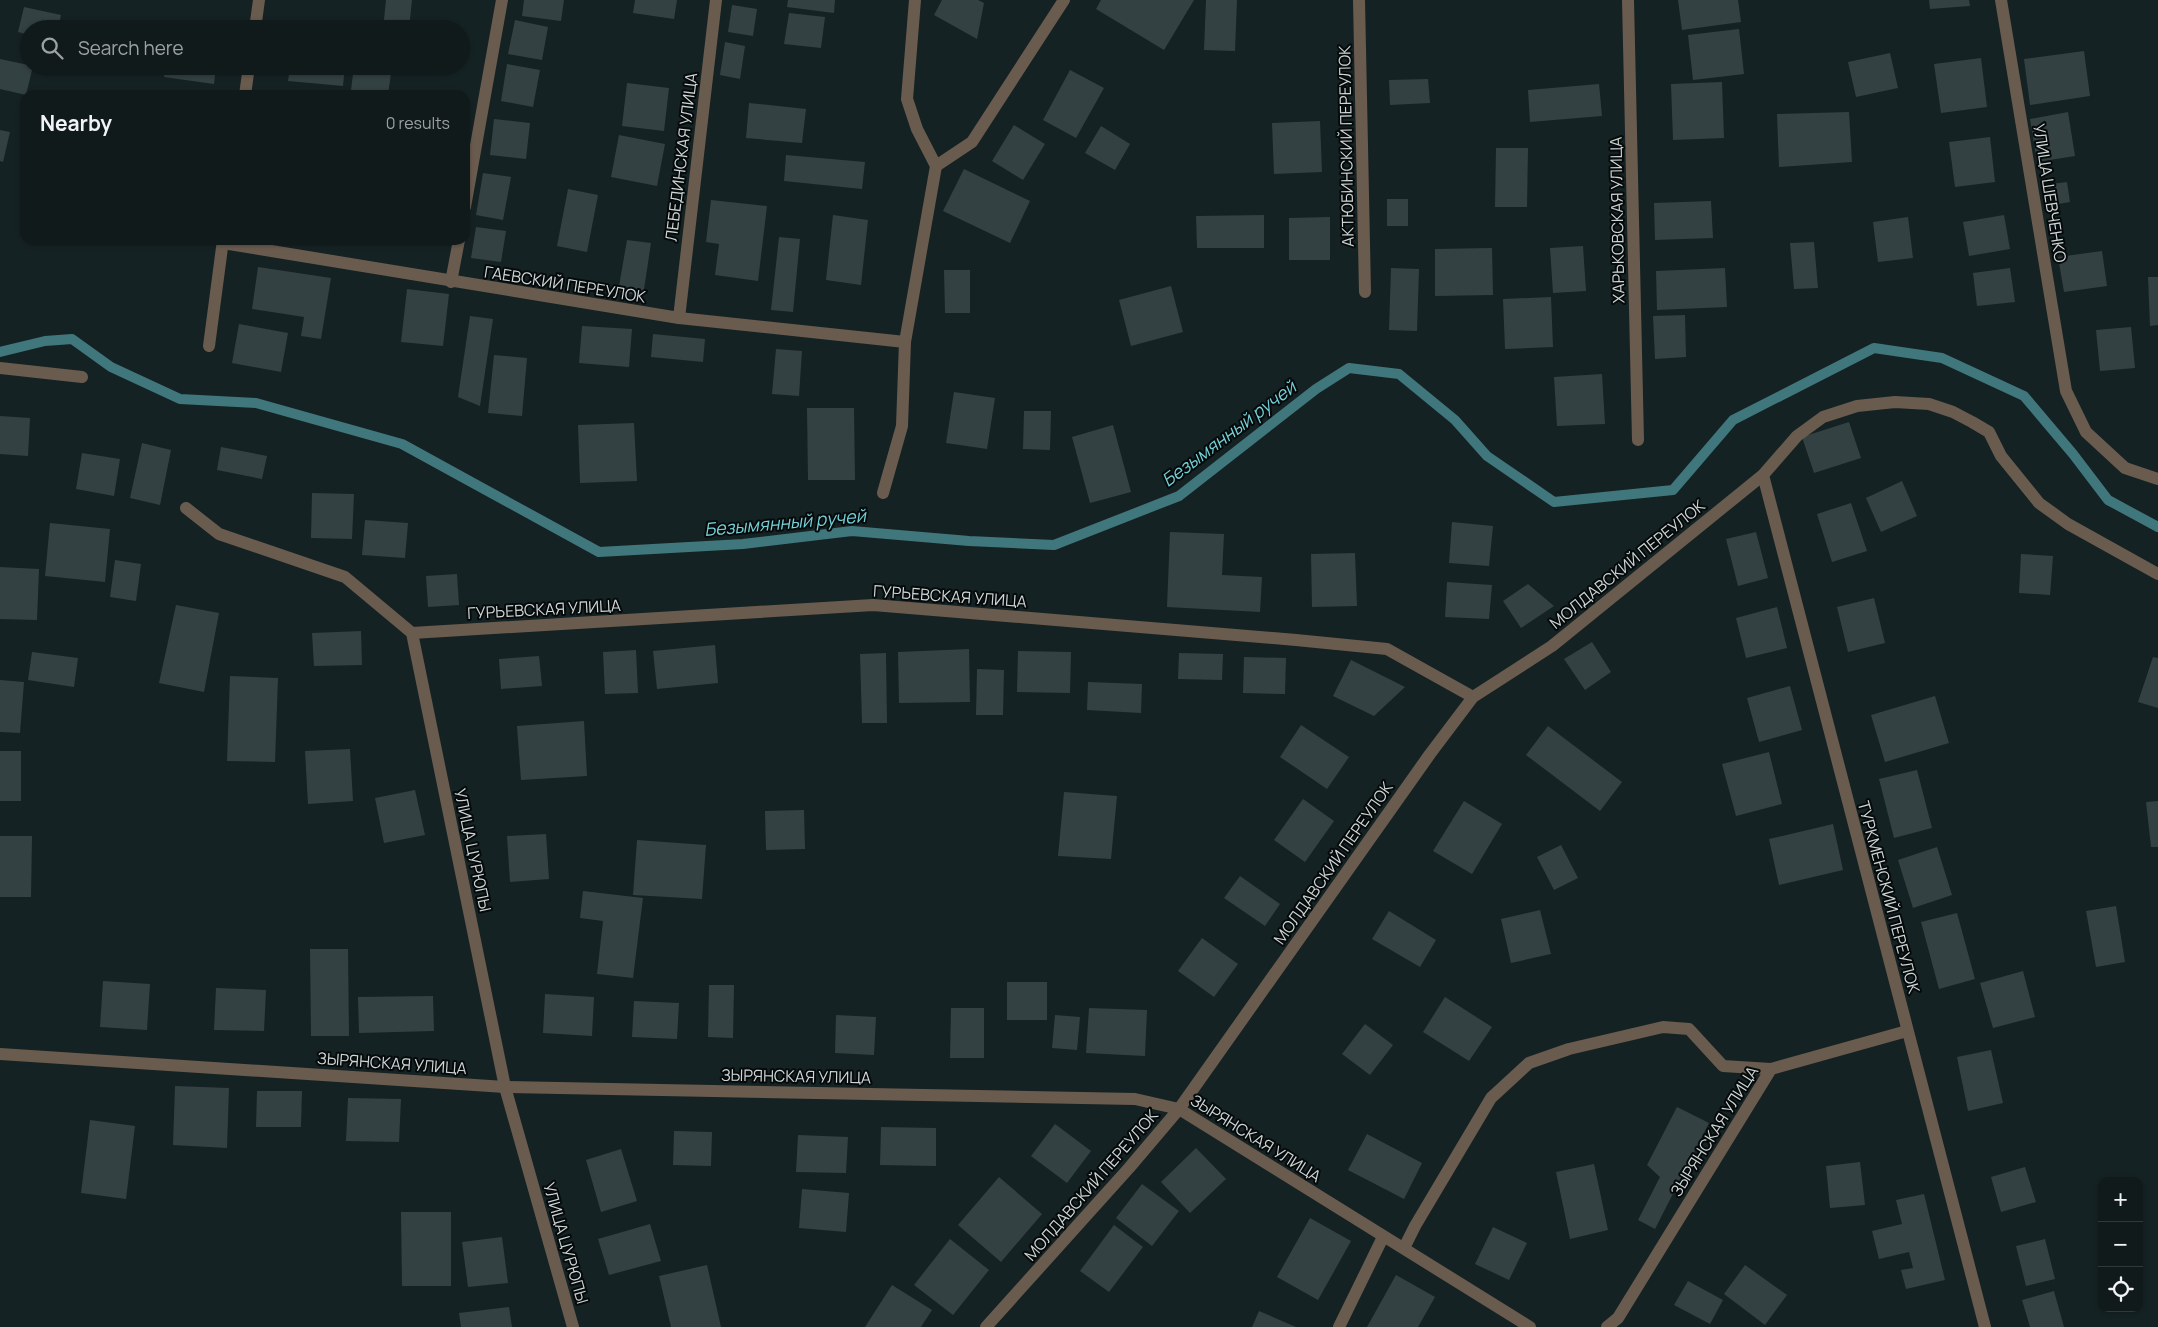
<!DOCTYPE html>
<html lang="en">
<head>
<meta charset="utf-8">
<style>
	body { margin:0; font-family:Manrope,sans-serif; background:#192323; color:#f1f3f6 }
	.controls { position:absolute; right:15px; bottom:15px; display:grid; overflow:hidden; border-radius:10px; box-shadow:0 1px 4px #0004 }
	.controls button { width:45px; height:45px; display:grid; place-items:center; padding:0; border:0; border-bottom:1px solid #303839; background:#101a1a; color:#f1f3f6; font:25px sans-serif }
	.list { margin:0; padding:0; list-style:none }
	h2 { display:flex; justify-content:space-between; align-items:center; height:65px; margin:0; padding:0 20px; font-size:21px }
	h2 small { font-size:16px; font-weight:400; color:#9ca1a2 }
	.icon { flex:none; width:28px; height:28px; fill:none; stroke:currentColor; stroke-width:2; stroke-linecap:round; stroke-linejoin:round }
	.map { position:relative; flex:none; width:2158px; height:1327px; overflow:hidden }
	.search { position:absolute; background:#101a1a; box-shadow:0 1px 4px #0004; left:20px; top:20px; width:450px; height:55px; display:flex; align-items:center; gap:12px; box-sizing:border-box; padding:0 18px; border-radius:28px; color:#9ca1a2; font-size:19px }
	.panel { position:absolute; background:#101a1a; box-shadow:0 1px 4px #0004; left:20px; top:90px; width:450px; height:155px; border-radius:15px }
	.map>svg:first-child { display:block }
	.lines { fill:none; stroke-linecap:round; stroke-linejoin:round }
	.stream { stroke:#40777c; stroke-width:10 }
	.building { fill:#334142 }
	.minor { stroke:#6a5b4f; stroke-width:12 }
	.labels { text-anchor:middle; stroke-width:4; stroke-linejoin:round; paint-order:stroke }
	.street-label { font-size:16px; fill:#ced6d6; stroke:#060a0b }
	.water-label { font-size:18px; font-style:italic; fill:#75d1d8; stroke:#060a0b }
</style>
</head>
<body>
<div class="map">
<svg width="2158" height="1327" viewBox="0 0 2158 1327">
	<rect width="100%" height="100%" fill="#152223"/>
	<g class="lines">
		<path class="stream" d="M0 352 45 341 72 339 111 367 180 399 256 403 402 444 599 552 743 544 852 531 969 541 1054 545 1179 496 1316 389 1349 368 1399 374 1455 420 1487 456 1554 502 1673 490 1733 420 1874 348 1942 358 2024 396 2073 454 2108 500 2158 527"/>
	</g>
	<g class="building">
		<path d="M386 0H412L409 29H383Z"/>
		<path d="M524 0H564L561 21 522 16Z"/>
		<path d="M635 0H677L674 19 633 13Z"/>
		<path d="M788 0H835L834 13 787 7Z"/>
		<path d="M942 0H978L984 3 977 39 934 15Z"/>
		<path d="M1101 0H1194L1164 50 1096 9Z"/>
		<path d="M1206 0H1237L1235 51 1204 50Z"/>
		<path d="M1678 0H1738L1741 22 1682 30Z"/>
		<path d="M1929 0H1969L1970 6 1930 9Z"/>
		<path d="M732 5 757 9 753 36 728 32Z"/>
		<path d="M24 7 61 15 58 29H29V35L18 32Z"/>
		<path d="M789 13 825 17 821 48 784 44Z"/>
		<path d="M515 20 548 27 542 60 508 54Z"/>
		<path d="M1739 29 1744 74 1693 80 1688 35Z"/>
		<path d="M725 42 745 46 740 79 720 75Z"/>
		<path d="M2084 51 2090 96 2030 105 2024 59Z"/>
		<path d="M1890 53 1898 88 1856 97 1848 62Z"/>
		<path d="M1981 58 1987 107 1941 113 1934 64Z"/>
		<path d="M0 59 33 66 26 95 0 89Z"/>
		<path d="M507 64 540 70 533 107 501 101Z"/>
		<path d="M165 66H216L214 84 164 77Z"/>
		<path d="M290 66H345L343 86 288 81Z"/>
		<path d="M354 66H392L388 95 351 90Z"/>
		<path d="M1070 70 1104 88 1076 138 1043 120Z"/>
		<path d="M1428 79 1430 103 1390 105 1389 80Z"/>
		<path d="M1722 82 1724 138 1673 140 1671 84Z"/>
		<path d="M627 83 669 88 664 131 622 126Z"/>
		<path d="M1599 84 1602 116 1530 122 1528 90Z"/>
		<path d="M749 103 806 109 802 143 746 138Z"/>
		<path d="M1849 112 1852 162 1779 167 1777 114Z"/>
		<path d="M2068 112 2075 156 2037 162 2030 119Z"/>
		<path d="M494 119 530 123 526 159 490 155Z"/>
		<path d="M1320 121 1322 172 1274 174 1272 123Z"/>
		<path d="M1014 125 1045 144 1023 180 992 161Z"/>
		<path d="M1101 126 1130 144 1115 170 1085 153Z"/>
		<path d="M0 130 10 132 3 162 0 161Z"/>
		<path d="M619 135 665 144 657 186 611 177Z"/>
		<path d="M1990 137 1995 182 1955 187 1949 142Z"/>
		<path d="M1496 148H1528L1527 207H1495Z"/>
		<path d="M786 155 865 162 862 189 784 181Z"/>
		<path d="M964 169 1030 201 1010 243 943 211Z"/>
		<path d="M483 173 511 177 503 220 476 215Z"/>
		<path d="M2067 182 2070 202 2047 206 2043 185Z"/>
		<path d="M568 189 598 195 587 252 557 246Z"/>
		<rect x="1387" y="199" width="21" height="27"/>
		<path d="M711 200 767 206 758 281 715 275 719 244 706 242Z"/>
		<path d="M1711 201 1713 238 1655 240 1654 203Z"/>
		<path d="M833 215 868 220 861 285 826 280Z"/>
		<path d="M1264 215V248H1197L1196 216Z"/>
		<path d="M2004 215 2010 249 1969 256 1963 222Z"/>
		<path d="M1330 217V260H1289V218Z"/>
		<path d="M1908 217 1913 258 1878 262 1873 222Z"/>
		<path d="M476 227 506 231 501 262 471 258Z"/>
		<path d="M779 237 800 239 793 312 771 310Z"/>
		<path d="M627 240 651 243 643 296 618 292Z"/>
		<path d="M1814 242 1818 288 1794 289 1790 243Z"/>
		<path d="M1583 246 1586 291 1553 293 1550 248Z"/>
		<path d="M1492 248 1493 295 1435 296V249Z"/>
		<path d="M2102 251 2107 286 2064 292 2058 257Z"/>
		<path d="M258 267 331 278 321 339 301 336 304 317 252 309Z"/>
		<path d="M1391 268 1419 269 1417 331 1389 330Z"/>
		<path d="M1725 268 1727 307 1657 310 1656 271Z"/>
		<path d="M2010 268 2015 302 1977 306 1973 273Z"/>
		<path d="M944 270H970V313H945Z"/>
		<path d="M2148 277H2158V325L2150 326Z"/>
		<path d="M1171 286 1183 332 1131 346 1119 300Z"/>
		<path d="M407 289 449 294 443 346 401 342Z"/>
		<path d="M1551 297 1553 347 1505 349 1503 299Z"/>
		<path d="M1685 315 1686 357 1655 359 1653 316Z"/>
		<path d="M470 316 493 319 480 406 458 397Z"/>
		<path d="M239 324 288 333 281 372 232 363Z"/>
		<path d="M582 326 632 329 629 367 579 363Z"/>
		<path d="M2131 327 2135 368 2100 371 2096 330Z"/>
		<path d="M653 334 705 339 703 362 651 357Z"/>
		<path d="M776 349 802 351 799 396 772 394Z"/>
		<path d="M494 355 527 358 522 416 488 413Z"/>
		<path d="M1602 374 1605 424 1557 426 1554 377Z"/>
		<path d="M954 392 995 398 987 449 946 443Z"/>
		<path d="M807 408H854L855 480H808Z"/>
		<path d="M1024 411H1051L1050 450 1023 449Z"/>
		<path d="M0 416 30 418 28 456 0 454Z"/>
		<path d="M1849 422 1861 458 1814 473 1802 437Z"/>
		<path d="M634 423 637 481 580 483 578 425Z"/>
		<path d="M1113 425 1131 492 1090 503 1072 437Z"/>
		<path d="M142 443 171 450 160 505 130 498Z"/>
		<path d="M221 447 267 456 262 479 217 470Z"/>
		<path d="M82 453 120 459 114 496 76 489Z"/>
		<path d="M1902 481 1917 516 1881 532 1866 498Z"/>
		<path d="M312 493 354 494 352 539 311 538Z"/>
		<path d="M1851 503 1867 551 1832 562 1817 514Z"/>
		<path d="M365 520 408 523 405 558 362 555Z"/>
		<path d="M1452 522 1493 526 1489 566 1449 563Z"/>
		<path d="M50 523 110 529 105 582 45 576Z"/>
		<path d="M1170 532 1224 534 1222 575 1262 577 1260 612 1167 607Z"/>
		<path d="M1756 532 1768 578 1738 586 1726 539Z"/>
		<path d="M1355 553 1357 606 1312 607 1311 554Z"/>
		<path d="M2021 554 2053 556 2050 595 2019 593Z"/>
		<path d="M115 560 141 564 136 601 110 597Z"/>
		<path d="M0 567 39 569 37 620 0 619Z"/>
		<path d="M457 574 459 605 428 607 426 576Z"/>
		<path d="M1447 582 1492 585 1489 619 1445 617Z"/>
		<path d="M1528 584 1554 606 1521 628 1503 601Z"/>
		<path d="M1874 598 1885 643 1848 652 1837 607Z"/>
		<path d="M176 605 219 613 204 692 159 683Z"/>
		<path d="M1777 607 1787 648 1746 658 1736 618Z"/>
		<path d="M361 631 362 665 314 666 312 633Z"/>
		<path d="M1592 642 1611 672 1585 690 1564 659Z"/>
		<path d="M715 645 718 683 657 689 653 651Z"/>
		<path d="M969 649 970 702 899 703 898 652Z"/>
		<path d="M636 650 638 693 605 694 603 652Z"/>
		<path d="M1018 651 1071 652 1070 693 1017 692Z"/>
		<path d="M32 652 78 658 74 687 28 680Z"/>
		<path d="M886 653 887 723H862L860 654Z"/>
		<path d="M1179 653 1223 654 1222 680 1178 679Z"/>
		<path d="M539 656 542 686 501 689 499 659Z"/>
		<path d="M1244 657 1286 658 1285 694 1243 693Z"/>
		<path d="M2153 657 2158 658V708L2138 702Z"/>
		<path d="M1351 660 1405 687 1374 716 1333 696Z"/>
		<path d="M977 669 1004 670 1003 715H976Z"/>
		<path d="M230 676 278 678 275 762 227 761Z"/>
		<path d="M0 680 24 682 20 733 0 732Z"/>
		<path d="M1088 682 1142 684 1141 713 1087 710Z"/>
		<path d="M1790 686 1802 730 1759 742 1747 698Z"/>
		<path d="M1935 696 1949 743 1885 762 1871 715Z"/>
		<path d="M584 721 587 776 521 780 517 726Z"/>
		<path d="M1301 725 1349 757 1327 789 1280 757Z"/>
		<path d="M1548 726 1622 782 1600 811 1526 755Z"/>
		<path d="M350 749 353 801 308 804 305 751Z"/>
		<rect x="0" y="751" width="21" height="50"/>
		<path d="M1769 752 1782 804 1736 816 1722 764Z"/>
		<path d="M1917 770 1932 828 1894 838 1879 779Z"/>
		<path d="M415 790 425 835 384 843 375 798Z"/>
		<path d="M1064 792 1117 796 1111 859 1058 856Z"/>
		<path d="M1303 799 1334 821 1305 862 1274 840Z"/>
		<path d="M1464 801 1502 824 1472 874 1433 851Z"/>
		<path d="M2158 801V847H2151L2146 802Z"/>
		<path d="M804 810 805 849 766 850 765 811Z"/>
		<path d="M1833 824 1843 870 1779 885 1769 839Z"/>
		<path d="M546 834 549 879 510 882 507 836Z"/>
		<path d="M0 836H32L31 897H0Z"/>
		<path d="M637 840 706 845 702 899 633 895Z"/>
		<path d="M1561 845 1578 878 1554 890 1537 857Z"/>
		<path d="M1937 847 1952 895 1913 908 1898 860Z"/>
		<path d="M1240 876 1280 904 1265 926 1224 898Z"/>
		<path d="M583 891 643 898 633 978 597 974 603 921 580 918Z"/>
		<path d="M2116 906 2125 962 2096 967 2086 911Z"/>
		<path d="M1540 910 1551 954 1511 963 1501 919Z"/>
		<path d="M1389 911 1436 940 1420 967 1372 939Z"/>
		<path d="M1957 913 1975 979 1939 989 1921 922Z"/>
		<path d="M1202 938 1238 964 1214 997 1178 971Z"/>
		<path d="M310 949H348L349 1036H311Z"/>
		<path d="M2023 971 2035 1017 1993 1028 1980 983Z"/>
		<path d="M103 981 150 984 147 1030 100 1027Z"/>
		<rect x="1007" y="982" width="40" height="38"/>
		<path d="M709 985H734L733 1038 708 1037Z"/>
		<path d="M216 988 266 990 264 1031 214 1030Z"/>
		<path d="M545 994 594 997 592 1036 543 1033Z"/>
		<path d="M433 996 434 1031 359 1033 358 997Z"/>
		<path d="M1445 997 1492 1027 1469 1061 1423 1032Z"/>
		<path d="M634 1001 679 1003 677 1039 632 1037Z"/>
		<path d="M951 1008H984V1058H950Z"/>
		<path d="M1089 1008 1147 1010 1145 1056 1086 1053Z"/>
		<path d="M836 1015 876 1017 874 1055 835 1053Z"/>
		<path d="M1055 1015 1080 1017 1077 1050 1052 1048Z"/>
		<path d="M1365 1024 1393 1045 1370 1075 1342 1054Z"/>
		<path d="M1991 1050 2003 1103 1968 1111 1957 1057Z"/>
		<path d="M175 1086 229 1088 227 1148 173 1145Z"/>
		<path d="M257 1091H302L301 1127H256Z"/>
		<path d="M348 1098 401 1099 399 1142 346 1141Z"/>
		<path d="M1677 1107 1709 1123 1655 1229 1638 1220 1660 1177 1647 1165Z"/>
		<path d="M90 1120 135 1126 126 1199 81 1193Z"/>
		<path d="M1055 1124 1091 1151 1067 1183 1031 1156Z"/>
		<path d="M881 1127 936 1128V1166L880 1165Z"/>
		<path d="M674 1131 712 1132 711 1166 673 1165Z"/>
		<path d="M1367 1134 1422 1163 1404 1199 1348 1170Z"/>
		<path d="M798 1135 848 1137 846 1173 796 1172Z"/>
		<path d="M1196 1148 1226 1179 1190 1213 1161 1182Z"/>
		<path d="M621 1149 637 1201 601 1212 586 1160Z"/>
		<path d="M1860 1162 1865 1205 1830 1208 1826 1166Z"/>
		<path d="M1594 1164 1608 1230 1570 1239 1556 1172Z"/>
		<path d="M2025 1167 2036 1202 2001 1212 1991 1177Z"/>
		<path d="M999 1177 1042 1214 1001 1262 958 1225Z"/>
		<path d="M1142 1184 1179 1211 1152 1246 1116 1218Z"/>
		<path d="M802 1189 849 1193 846 1232 799 1228Z"/>
		<path d="M1924 1194 1945 1280 1906 1289 1901 1270 1913 1268 1909 1252 1879 1259 1872 1231 1902 1224 1896 1200Z"/>
		<path d="M401 1212H451V1286H402Z"/>
		<path d="M1310 1218 1351 1241 1318 1300 1277 1277Z"/>
		<path d="M650 1224 661 1261 609 1275 598 1239Z"/>
		<path d="M1114 1225 1143 1247 1109 1292 1080 1271Z"/>
		<path d="M1493 1227 1527 1243 1509 1280 1475 1264Z"/>
		<path d="M502 1237 508 1283 468 1287 462 1242Z"/>
		<path d="M950 1239 989 1270 953 1315 914 1285Z"/>
		<path d="M2045 1239 2055 1279 2026 1286 2016 1246Z"/>
		<path d="M707 1265 721 1327H671L659 1276Z"/>
		<path d="M1745 1265 1787 1295 1765 1325 1724 1294Z"/>
		<path d="M1396 1275 1435 1297 1418 1327H1367Z"/>
		<path d="M1688 1281 1723 1300 1710 1324 1674 1305Z"/>
		<path d="M892 1285 932 1310 921 1327H865Z"/>
		<path d="M2054 1291 2064 1327H2030L2022 1300Z"/>
		<path d="M509 1307 512 1327H461L459 1313Z"/>
		<path d="M1259 1311 1296 1327H1252Z"/>
	</g>
	<g class="lines">
		<g class="minor">
			<path d="M1359 0 1365 292"/>
			<path d="M1628 0 1638 440"/>
			<path d="M2001 0 2066 391 2086 432 2125 468 2158 479"/>
			<path d="M255 29 259 0"/>
			<path d="M245 95 249 66"/>
			<path d="M936 166 972 142 1064 0"/>
			<path d="M465 207 502 0"/>
			<path d="M223 243 679 318 905 342"/>
			<path d="M451 282 459 240"/>
			<path d="M679 318 716 0"/>
			<path d="M209 346 223 240"/>
			<path d="M0 368 82 377"/>
			<path d="M1763 475 1985 1327"/>
			<path d="M883 493 902 426 905 342 936 166 917 129 907 99 915 0"/>
			<path d="M186 508 219 534 345 577 412 633 505 1087 573 1327"/>
			<path d="M412 633 873 605 1296 640 1387 649 1473 697"/>
			<path d="M0 1054 505 1087 1135 1099 1179 1109 1530 1327"/>
			<path d="M1404 1248 1415 1226 1491 1098 1529 1063 1569 1049 1663 1027 1689 1029 1723 1066 1771 1069"/>
			<path d="M986 1327 1129 1168 1179 1109 1430 754 1473 697 1552 646 1763 475 1797 436 1823 417 1857 406 1895 402 1929 404 1953 412 1972 422 1989 432 2001 456 2039 503 2068 524 2158 574"/>
			<path d="M1339 1327 1383 1237"/>
			<path d="M1607 1327 1618 1318 1771 1069 1907 1031"/>
		</g>
	</g>
	<g class="labels">
		<g class="street-label">
			<text transform="translate(1346 146) rotate(-91)" y="6">АКТЮБИНСКИЙ ПЕРЕУЛОК</text>
			<text transform="translate(681 157) rotate(-83)" y="6">ЛЕБЕДИНСКАЯ УЛИЦА</text>
			<text transform="translate(2050 193) rotate(81)" y="6">УЛИЦА ШЕВЧЕНКО</text>
			<text transform="translate(1617 220) rotate(-91)" y="6">ХАРЬКОВСКАЯ УЛИЦА</text>
			<text transform="translate(565 284) rotate(9)" y="6">ГАЕВСКИЙ ПЕРЕУЛОК</text>
			<text transform="translate(1627 564) rotate(-39)" y="6">МОЛДАВСКИЙ ПЕРЕУЛОК</text>
			<text transform="translate(950 596) rotate(4)" y="6">ГУРЬЕВСКАЯ УЛИЦА</text>
			<text transform="translate(544 609) rotate(-3)" y="6">ГУРЬЕВСКАЯ УЛИЦА</text>
			<text transform="translate(473 850) rotate(78)" y="6">УЛИЦА ЦУРЮПЫ</text>
			<text transform="translate(1333 863) rotate(-55)" y="6">МОЛДАВСКИЙ ПЕРЕУЛОК</text>
			<text transform="translate(1889 897) rotate(75)" y="6">ТУРКМЕНСКИЙ ПЕРЕУЛОК</text>
			<text transform="translate(392 1063) rotate(4)" y="6">ЗЫРЯНСКАЯ УЛИЦА</text>
			<text transform="translate(796 1076) rotate(1)" y="6">ЗЫРЯНСКАЯ УЛИЦА</text>
			<text transform="translate(1714 1131) rotate(-58)" y="6">ЗЫРЯНСКАЯ УЛИЦА</text>
			<text transform="translate(1256 1138) rotate(32)" y="6">ЗЫРЯНСКАЯ УЛИЦА</text>
			<text transform="translate(1091 1185) rotate(-49)" y="6">МОЛДАВСКИЙ ПЕРЕУЛОК</text>
			<text transform="translate(566 1243) rotate(74)" y="6">УЛИЦА ЦУРЮПЫ</text>
		</g>
		<g class="water-label">
			<text transform="translate(1229 434) rotate(-37)" y="6">Безымянный ручей</text>
			<text transform="translate(785 523) rotate(-5)" y="6">Безымянный ручей</text>
		</g>
	</g>
</svg>
<div class="controls">
<button>+</button>
<button>−</button>
<button><svg class="icon" aria-label="locate" viewBox="0 0 24 24"><circle cx="12" cy="12" r="6"/><path d="M12 2v4M12 18v4M2 12h4M18 12h4"/></svg></button>
</div>
<div class="search"><svg class="icon" aria-label="search" viewBox="0 0 24 24"><circle cx="10" cy="10" r="6"/><path d="M15 15l6 6"/></svg>Search here</div>
<section class="panel">
<h2>Nearby<small>0 results</small></h2>
<ul class="list">
</ul>
</section>
</div>
</body>
</html>
